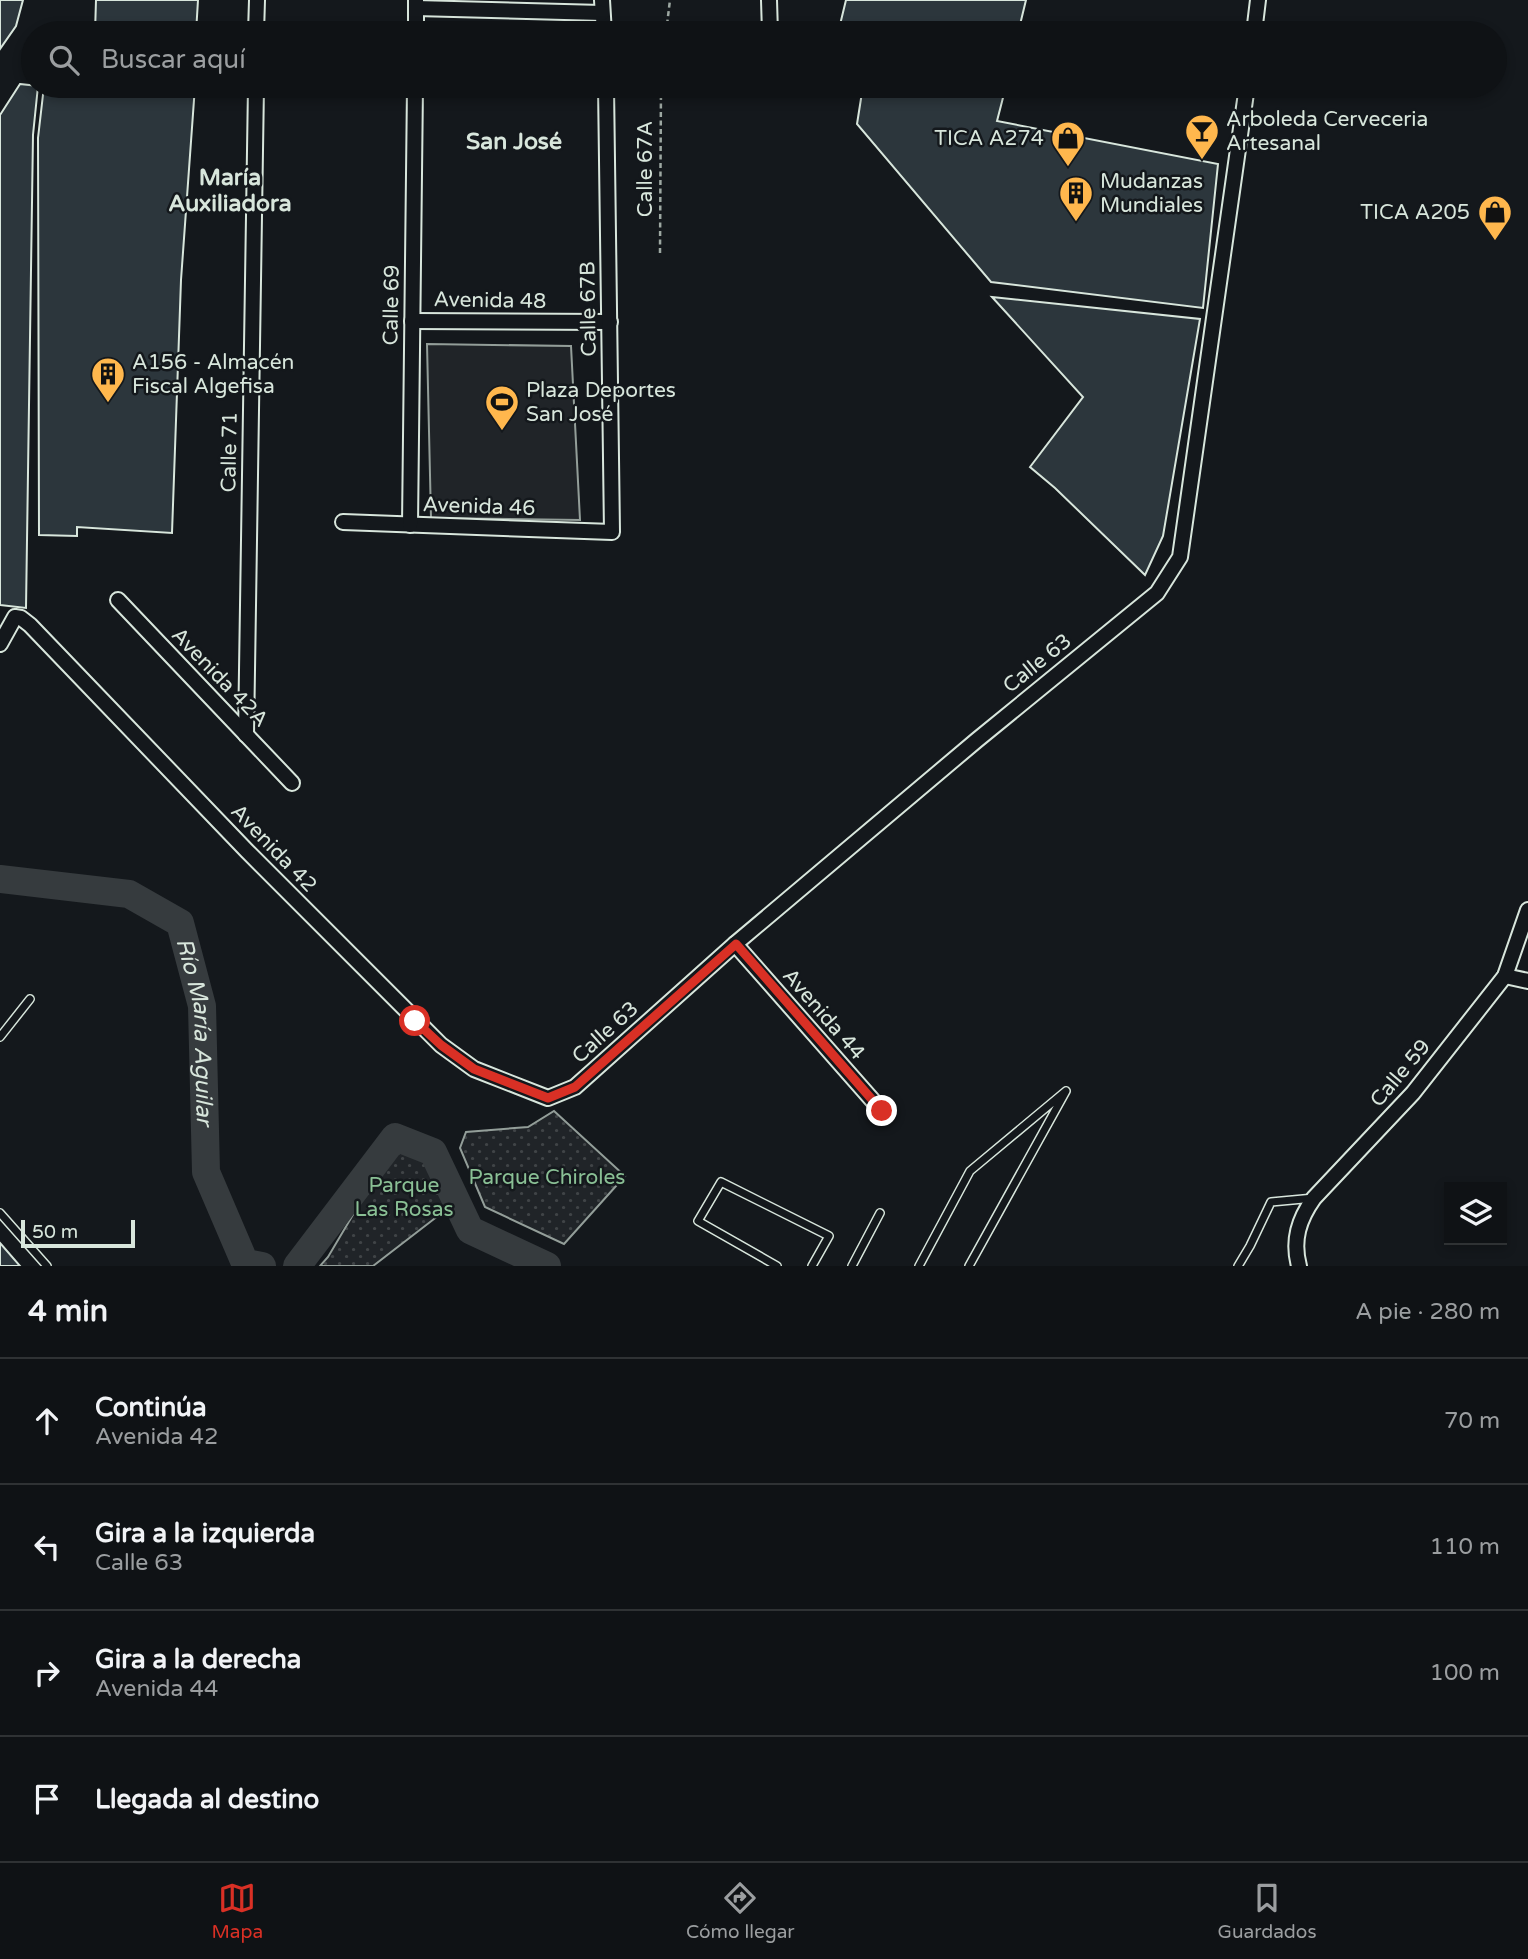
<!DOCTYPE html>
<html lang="es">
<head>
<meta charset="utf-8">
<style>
	body { margin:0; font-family:"Varela Round",sans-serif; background:#1d2022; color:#f1f3f6 }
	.controls { position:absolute; right:21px; bottom:21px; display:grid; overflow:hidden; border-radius:0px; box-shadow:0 4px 10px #0003 }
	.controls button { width:63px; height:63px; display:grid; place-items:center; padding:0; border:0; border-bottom:2px solid #2f3234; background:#0f1215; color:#f1f3f6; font:35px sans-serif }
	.scale { position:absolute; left:21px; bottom:18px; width:114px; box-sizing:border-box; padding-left:7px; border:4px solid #d8e6dc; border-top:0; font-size:19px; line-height:24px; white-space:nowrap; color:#d8e6dc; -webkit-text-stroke:5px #14181c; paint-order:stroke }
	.stop { position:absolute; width:21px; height:21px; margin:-16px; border:5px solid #d93025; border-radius:50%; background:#fff }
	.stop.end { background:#d93025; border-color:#fff; box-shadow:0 2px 7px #0008 }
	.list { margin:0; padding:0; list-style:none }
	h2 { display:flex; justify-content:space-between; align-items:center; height:91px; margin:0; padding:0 28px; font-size:30px }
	h2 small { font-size:23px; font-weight:400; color:#9b9ea0 }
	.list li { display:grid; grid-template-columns:46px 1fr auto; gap:21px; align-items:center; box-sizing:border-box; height:126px; padding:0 28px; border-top:2px solid #2f3234 }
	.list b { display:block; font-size:26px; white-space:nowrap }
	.list p { margin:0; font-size:23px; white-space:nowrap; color:#9b9ea0 }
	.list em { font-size:23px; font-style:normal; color:#9b9ea0 }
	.icon { flex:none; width:38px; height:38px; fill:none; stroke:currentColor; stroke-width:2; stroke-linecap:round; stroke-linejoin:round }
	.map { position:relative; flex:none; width:1528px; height:1266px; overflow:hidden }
	.search { position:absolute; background:#0f1215; box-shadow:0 4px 10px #0003; left:21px; right:21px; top:21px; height:77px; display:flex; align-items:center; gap:18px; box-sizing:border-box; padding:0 24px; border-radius:38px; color:#9b9ea0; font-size:26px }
	.sheet { height:595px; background:#0f1215 }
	nav { display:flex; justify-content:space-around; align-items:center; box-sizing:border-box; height:98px; border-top:2px solid #2f3234; background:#0f1215; font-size:19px; color:#9b9ea0 }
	nav a { display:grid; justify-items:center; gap:4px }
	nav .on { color:#d93025 }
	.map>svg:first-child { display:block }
	.green { fill:#202428; stroke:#939e99; stroke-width:2 }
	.park { fill:url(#park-dots); stroke:#939e99; stroke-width:2 }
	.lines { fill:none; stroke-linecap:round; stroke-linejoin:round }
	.river { stroke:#363b3e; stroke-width:28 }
	.building { fill:#2c363c; stroke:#d8e6dc; stroke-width:2 }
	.lane-casing { stroke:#d8e6dc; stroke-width:10 }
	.street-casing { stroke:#d8e6dc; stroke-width:18 }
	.path { stroke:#9da8a2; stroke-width:2.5; stroke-dasharray:5 3.5; stroke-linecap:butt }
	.lane { stroke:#14181c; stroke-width:7 }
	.street { stroke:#14181c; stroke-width:14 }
	.route { stroke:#d93025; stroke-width:9 }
	.labels { text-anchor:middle; stroke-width:5; stroke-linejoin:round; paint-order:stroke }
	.poi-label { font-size:21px; fill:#d8e6dc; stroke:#14181c; text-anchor:start }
	.street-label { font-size:21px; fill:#d8e6dc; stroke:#14181c }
	.park-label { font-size:21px; fill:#8ac095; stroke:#14181c }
	.neighbourhood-label { font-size:23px; font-weight:bold; fill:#d8e6dc; stroke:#14181c }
	.water-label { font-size:23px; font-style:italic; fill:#d8e6dc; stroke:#14181c }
</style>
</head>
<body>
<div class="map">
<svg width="1528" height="1266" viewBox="0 0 1528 1266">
	<defs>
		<pattern id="park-dots" width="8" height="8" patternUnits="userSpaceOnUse" patternTransform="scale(1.75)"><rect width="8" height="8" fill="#202428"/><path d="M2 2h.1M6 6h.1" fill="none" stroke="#404447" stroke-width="1.8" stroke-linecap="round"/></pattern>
	</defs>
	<rect width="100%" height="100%" fill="#14181c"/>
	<path class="green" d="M427 344 571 346 580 520 431 518Z"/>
	<g class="park">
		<path d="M554 1111 625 1176 564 1244 485 1207 460 1148 466 1132 528 1127Z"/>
		<path d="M401 1152 425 1156 447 1209 373 1266H320L328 1257 383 1164Z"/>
	</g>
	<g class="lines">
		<g class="river">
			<path id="s1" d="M0 879 129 894 180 923 202 1006 206 1172 245 1263 262 1266"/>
			<path d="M297 1266 395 1137 433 1152 470 1230 547 1266"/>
		</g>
	</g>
	<g class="building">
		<path d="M0 0H23L16 26 0 49Z"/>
		<path d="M96 0H198L196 33H95Z"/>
		<path d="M846 0H1026L1018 33H838Z"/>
		<path d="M20 84 38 86 33 135 26 608 0 605V115Z"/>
		<path d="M44 86H195L181 280 172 533 77 527V536L39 535 38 138Z"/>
		<path d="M863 86H1006L997 121 1218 164 1203 308 991 282 857 124Z"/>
		<path d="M992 297 1200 319 1163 536 1145 575 1055 488 1030 467 1083 397Z"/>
		<path d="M0 1243 20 1266H0Z"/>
	</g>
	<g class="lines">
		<g class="lane-casing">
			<g id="lane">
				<path d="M0 1037 30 999"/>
				<path d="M0 1213 47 1266"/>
				<path d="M777 1266 698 1221 721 1182 829 1236 812 1266"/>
				<path d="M852 1266 880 1213"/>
				<path d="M919 1266 970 1171 1066 1091 969 1266"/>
				<path d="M1238 1266 1250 1246 1271 1202 1314 1198"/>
			</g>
		</g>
		<g class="street-casing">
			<g id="street">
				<path d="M602 0 604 33"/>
				<path d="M769 0 770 33"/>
				<path d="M416 8 602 13"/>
				<path d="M256 33 257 0"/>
				<path d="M416 33V0"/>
				<path d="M1254 33 1258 0"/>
				<path d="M771 86V87"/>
				<path d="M412 321 610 322"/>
				<path d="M343 522 612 532 606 86"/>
				<path d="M410 525 415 86"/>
				<path d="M118 600 292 783"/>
				<path d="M0 644 15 617 21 618 30 625 247 851 441 1045 474 1069 548 1098 575 1087 735 944 977 740 1157 593 1180 557 1247 86"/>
				<path d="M246 735 256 86"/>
				<path d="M735 944 882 1111"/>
				<path d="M1505 976 1528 981"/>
				<path d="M1299 1266C1292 1240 1299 1219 1314 1198L1413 1093 1505 976 1528 910"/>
			</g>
		</g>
		<g class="path">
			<path d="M666 33 670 0"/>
			<path d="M660 253 661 86"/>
		</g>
		<use href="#lane" class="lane"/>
		<use href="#street" class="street"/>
	</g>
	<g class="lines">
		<path class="route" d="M415 1021 441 1045 474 1069 548 1098 575 1087 736 944 882 1111"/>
	</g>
	<defs>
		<g id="bar-pin" transform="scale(1.75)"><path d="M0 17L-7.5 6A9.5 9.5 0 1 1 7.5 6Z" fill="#ffb74d" stroke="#14181c"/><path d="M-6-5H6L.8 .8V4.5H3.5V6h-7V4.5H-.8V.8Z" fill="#111"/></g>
		<g id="shop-pin" transform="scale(1.75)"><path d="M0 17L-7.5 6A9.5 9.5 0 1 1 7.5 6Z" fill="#ffb74d" stroke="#14181c"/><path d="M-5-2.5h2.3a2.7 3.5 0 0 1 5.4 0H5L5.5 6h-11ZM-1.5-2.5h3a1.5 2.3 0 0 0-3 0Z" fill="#111"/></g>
		<g id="building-pin" transform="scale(1.75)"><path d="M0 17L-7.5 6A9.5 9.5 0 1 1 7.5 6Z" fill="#ffb74d" stroke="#14181c"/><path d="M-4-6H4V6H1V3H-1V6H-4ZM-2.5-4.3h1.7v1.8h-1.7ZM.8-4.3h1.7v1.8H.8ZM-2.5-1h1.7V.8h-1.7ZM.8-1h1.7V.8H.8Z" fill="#111"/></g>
		<g id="stadium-pin" transform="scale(1.75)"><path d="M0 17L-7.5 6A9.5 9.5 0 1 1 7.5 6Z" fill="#ffb74d" stroke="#14181c"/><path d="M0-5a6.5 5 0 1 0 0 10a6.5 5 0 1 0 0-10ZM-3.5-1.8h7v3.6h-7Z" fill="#111"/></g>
	</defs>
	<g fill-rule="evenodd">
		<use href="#bar-pin" x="1202" y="131"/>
		<use href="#shop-pin" x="1068" y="138"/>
		<use href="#building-pin" x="1076" y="193"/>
		<use href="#shop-pin" x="1495" y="212"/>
		<use href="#building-pin" x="108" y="374"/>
		<use href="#stadium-pin" x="502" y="402"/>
	</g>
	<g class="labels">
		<g class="poi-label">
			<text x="1226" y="126">Arboleda Cerveceria<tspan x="1226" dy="24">Artesanal</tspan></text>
			<text x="1044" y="145" text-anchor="end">TICA A274</text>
			<text x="1100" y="188">Mudanzas<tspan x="1100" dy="24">Mundiales</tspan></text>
			<text x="1470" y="219" text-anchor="end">TICA A205</text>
			<text x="132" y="369">A156 - Almacén<tspan x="132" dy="24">Fiscal Algefisa</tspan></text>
			<text x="526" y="397">Plaza Deportes<tspan x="526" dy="24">San José</tspan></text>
		</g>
		<g class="street-label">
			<text transform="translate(645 169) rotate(-90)" y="7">Calle 67A</text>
			<text transform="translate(490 300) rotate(1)" y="7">Avenida 48</text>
			<text transform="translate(391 305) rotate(-89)" y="7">Calle 69</text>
			<text transform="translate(588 309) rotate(-91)" y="7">Calle 67B</text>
			<text transform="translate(229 452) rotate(-89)" y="7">Calle 71</text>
			<text transform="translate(479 506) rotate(2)" y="7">Avenida 46</text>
			<text transform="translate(1037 663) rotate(-39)" y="7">Calle 63</text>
			<text transform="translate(220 677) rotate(46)" y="7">Avenida 42A</text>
			<text transform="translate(274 848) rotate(46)" y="7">Avenida 42</text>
			<text transform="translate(824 1014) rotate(49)" y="7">Avenida 44</text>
			<text transform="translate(605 1032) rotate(-42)" y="7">Calle 63</text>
			<text transform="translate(1400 1073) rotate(-50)" y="7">Calle 59</text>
		</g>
		<g class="park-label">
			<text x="547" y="1184">Parque Chiroles</text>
			<text x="404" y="1192">Parque<tspan x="404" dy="24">Las Rosas</tspan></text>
		</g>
		<g class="neighbourhood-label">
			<text x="514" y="149">San José</text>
			<text x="230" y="185">María<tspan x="230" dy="26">Auxiliadora</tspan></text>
		</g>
		<g class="water-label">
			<text dy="8" stroke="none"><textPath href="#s1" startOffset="299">Río María Aguilar</textPath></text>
		</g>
	</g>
</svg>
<div class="controls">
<button><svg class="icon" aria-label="layers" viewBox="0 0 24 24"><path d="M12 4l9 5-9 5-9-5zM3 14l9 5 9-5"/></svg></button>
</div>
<div class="scale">50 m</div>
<div class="stop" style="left:415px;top:1021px"></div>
<div class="stop end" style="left:882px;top:1111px"></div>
<div class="search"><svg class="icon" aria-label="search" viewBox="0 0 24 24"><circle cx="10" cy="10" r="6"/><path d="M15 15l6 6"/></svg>Buscar aquí</div>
</div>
<section class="sheet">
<h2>4 min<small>A pie · 280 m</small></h2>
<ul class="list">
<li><svg class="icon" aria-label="ahead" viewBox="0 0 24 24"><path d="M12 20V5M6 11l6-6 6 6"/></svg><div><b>Continúa</b><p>Avenida 42</p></div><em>70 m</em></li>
<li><svg class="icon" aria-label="left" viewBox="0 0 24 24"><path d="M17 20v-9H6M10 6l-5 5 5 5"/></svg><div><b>Gira a la izquierda</b><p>Calle 63</p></div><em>110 m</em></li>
<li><svg class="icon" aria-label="right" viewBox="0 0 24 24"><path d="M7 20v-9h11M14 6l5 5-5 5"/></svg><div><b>Gira a la derecha</b><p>Avenida 44</p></div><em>100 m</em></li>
<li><svg class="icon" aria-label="arrive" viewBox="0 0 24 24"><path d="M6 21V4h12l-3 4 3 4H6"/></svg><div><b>Llegada al destino</b></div></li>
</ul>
</section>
<nav>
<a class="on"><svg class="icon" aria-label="map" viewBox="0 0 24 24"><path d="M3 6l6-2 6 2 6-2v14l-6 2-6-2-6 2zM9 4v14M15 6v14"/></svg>Mapa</a>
<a><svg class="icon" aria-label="directions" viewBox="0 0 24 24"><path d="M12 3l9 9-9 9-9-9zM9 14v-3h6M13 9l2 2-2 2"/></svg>Cómo llegar</a>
<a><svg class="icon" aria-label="saved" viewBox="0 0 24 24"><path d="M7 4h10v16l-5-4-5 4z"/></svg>Guardados</a>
</nav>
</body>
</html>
